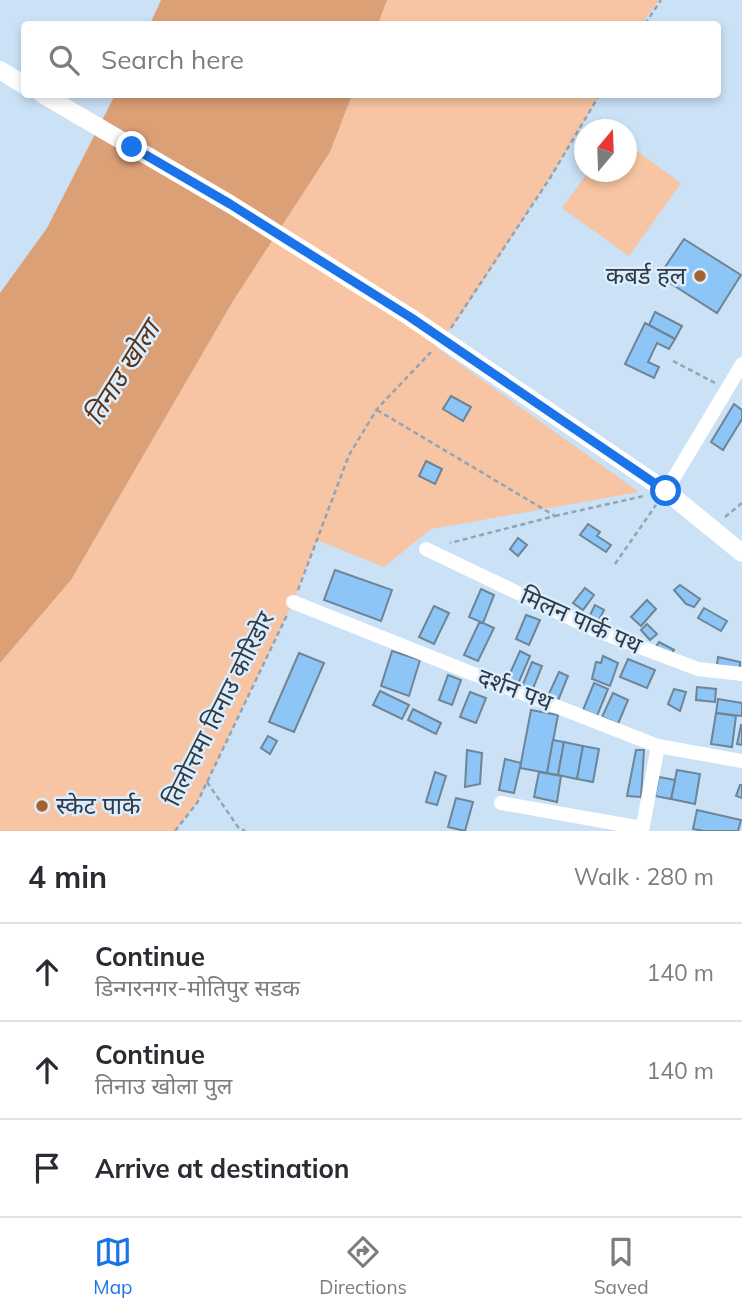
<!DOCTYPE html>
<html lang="en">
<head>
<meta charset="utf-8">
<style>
	body { margin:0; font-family:Mulish,"Noto Sans Devanagari",sans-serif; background:#f2f2f3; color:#2b2b33 }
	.compass { position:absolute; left:574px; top:119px; width:63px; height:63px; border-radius:50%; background:#fff; box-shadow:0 4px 10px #0003; rotate:19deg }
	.stop { position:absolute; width:21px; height:21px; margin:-16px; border:5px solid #1a73e8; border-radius:50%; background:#fff }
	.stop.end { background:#1a73e8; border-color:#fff; box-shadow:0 2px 7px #0008 }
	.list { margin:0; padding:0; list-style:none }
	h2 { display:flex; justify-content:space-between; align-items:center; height:91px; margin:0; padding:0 28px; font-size:30px }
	h2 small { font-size:23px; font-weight:400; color:#7c7c81 }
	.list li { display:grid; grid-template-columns:46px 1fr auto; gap:21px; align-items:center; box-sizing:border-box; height:98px; padding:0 28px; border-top:2px solid #e1e1e2 }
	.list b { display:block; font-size:26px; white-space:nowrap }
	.list p { margin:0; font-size:23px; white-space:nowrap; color:#7c7c81 }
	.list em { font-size:23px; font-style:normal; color:#7c7c81 }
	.icon { flex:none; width:38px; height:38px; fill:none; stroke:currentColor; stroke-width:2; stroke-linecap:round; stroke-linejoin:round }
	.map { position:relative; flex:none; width:742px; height:831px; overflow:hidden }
	.search { position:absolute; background:#fff; box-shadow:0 4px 10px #0003; left:21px; right:21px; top:21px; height:77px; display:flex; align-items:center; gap:18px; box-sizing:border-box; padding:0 24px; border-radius:7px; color:#7c7c81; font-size:26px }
	.sheet { height:385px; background:#fff }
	nav { display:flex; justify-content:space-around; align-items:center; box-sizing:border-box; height:98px; border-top:2px solid #e1e1e2; background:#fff; font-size:19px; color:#7c7c81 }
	nav a { display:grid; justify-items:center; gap:4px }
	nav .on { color:#1a73e8 }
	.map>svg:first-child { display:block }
	.green { fill:#f7c5a3 }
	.water { fill:#dca077 }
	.building { fill:#8dc5f6; stroke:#6e8497; stroke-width:2 }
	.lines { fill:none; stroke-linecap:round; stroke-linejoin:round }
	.path { stroke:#92a4b4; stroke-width:2.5; stroke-dasharray:5 3.5; stroke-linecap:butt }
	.minor { stroke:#fff; stroke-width:14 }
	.tertiary { stroke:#fff; stroke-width:18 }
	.route { stroke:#1a73e8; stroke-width:9 }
	.poi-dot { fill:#a66331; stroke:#dbeeff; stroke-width:2.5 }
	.labels { text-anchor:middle; stroke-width:5; stroke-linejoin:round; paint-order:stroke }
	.poi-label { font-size:24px; fill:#313a43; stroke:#dbeeff; text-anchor:end }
	.street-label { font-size:24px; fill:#313a43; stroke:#dbeeff }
	.water-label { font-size:26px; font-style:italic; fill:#5b3214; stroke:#dbeeff }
</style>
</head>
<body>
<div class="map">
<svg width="742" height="831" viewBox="0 0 742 831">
	<rect width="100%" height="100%" fill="#cae1f6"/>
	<g class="green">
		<path d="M387 0H659L642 24H378Z"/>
		<path d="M352 95H600L550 178 463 312 436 347 639 492 431 529 384 567 317 540 293 602 197 803 175 831H0V663L71 580 233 301 330 152Z"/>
		<path d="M627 144 681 183 629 256 562 208 588 172H626Z"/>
	</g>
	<g class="water">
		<path d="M161 0H387L378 24H150Z"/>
		<path d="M115 95H352L330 152 233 301 71 580 0 663V293L47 228Z"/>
	</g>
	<g class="building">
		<path d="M684 239 741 275 717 313 659 276Z"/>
		<path d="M655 312 682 326 675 339 649 325Z"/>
		<path d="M645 323 675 339 669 349 657 343 648 362 659 367 654 378 625 364Z"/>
		<path d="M451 396 471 407 463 421 443 409Z"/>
		<path d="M734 404 742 410V419L723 450 711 442Z"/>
		<path d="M426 461 442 469 435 484 419 476Z"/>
		<path d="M588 524 600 532 597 536 611 545 606 552 580 535Z"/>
		<path d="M518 538 527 545 518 556 510 549Z"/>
		<path d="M335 570 392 590 381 621 324 600Z"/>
		<path d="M680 585 700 599 694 607 686 604 674 590Z"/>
		<path d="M585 588 594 595 583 610 573 603Z"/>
		<path d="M481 589 494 595 483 623 469 617Z"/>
		<path d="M647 600 656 609 641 626 631 617Z"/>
		<path d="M595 605 604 610 598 622 589 617Z"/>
		<path d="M434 606 449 613 434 644 419 637Z"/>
		<path d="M704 608 727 621 721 631 698 618Z"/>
		<path d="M526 615 540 620 529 645 516 639Z"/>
		<path d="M479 623H483L494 628 478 661 464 655Z"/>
		<path d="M647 624 657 634 650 640 641 630Z"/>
		<path d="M659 642 674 650 670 657 655 648Z"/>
		<path d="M392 651 420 660 409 696 381 686Z"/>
		<path d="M520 651 530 656 518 684 507 680Z"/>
		<path d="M299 653 324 663 294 732 269 722Z"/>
		<path d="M603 656 618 663 610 686 592 679 596 662 601 663Z"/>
		<path d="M718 657 740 662V669L717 665Z"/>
		<path d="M628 659 655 670 647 688 620 677Z"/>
		<path d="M532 662 542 666 532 691 522 687Z"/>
		<path d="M559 672 568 676 557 703 547 698Z"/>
		<path d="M448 675 461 680 452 705 439 700Z"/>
		<path d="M594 683 608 689 597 716 583 710Z"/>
		<path d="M697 687 716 689 715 702 696 700Z"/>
		<path d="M674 689 686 692 680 711 668 704Z"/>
		<path d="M380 691 409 705 402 719 373 705Z"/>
		<path d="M470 692 486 698 476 723 460 717Z"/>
		<path d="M613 693 628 700 618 724 602 717Z"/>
		<path d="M718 699 742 703V716L716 713Z"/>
		<path d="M413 709 441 723 436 734 408 720Z"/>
		<path d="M531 710 558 715 547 773 520 768Z"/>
		<path d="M716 713 736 716 732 747 711 744Z"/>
		<path d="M741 725H742V745L737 744Z"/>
		<path d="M268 736 277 741 270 754 261 748Z"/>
		<path d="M553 740 564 742 558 775 547 773Z"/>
		<path d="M564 742 583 746 577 779 558 775Z"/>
		<path d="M583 746 599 749 593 782 577 779Z"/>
		<path d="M467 750 482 753 480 784 465 787Z"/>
		<path d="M636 750H644L641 797 627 796Z"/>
		<path d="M505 759 521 763 514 793 499 790Z"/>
		<path d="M677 770 700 774 695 804 671 799Z"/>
		<path d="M435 772 446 776 437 805 426 802Z"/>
		<path d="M539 772 561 776 557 802 534 797Z"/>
		<path d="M659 777 675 780 671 799 655 796Z"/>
		<path d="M740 785H742V798L736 796Z"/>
		<path d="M456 798 473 802 465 831 448 827Z"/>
		<path d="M697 810 741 820 738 831H704L693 829Z"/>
	</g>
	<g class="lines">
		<g class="path">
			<path d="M645 24 661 0"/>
			<path d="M451 328 550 178 600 94"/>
			<path d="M673 361 715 383"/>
			<path d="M377 410 555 516 450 543"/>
			<path d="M555 516 644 496"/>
			<path d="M725 517 742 503"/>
			<path d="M615 564 656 505"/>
			<path d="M298 590 349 455 377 409 431 352"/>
			<path d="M207 782 238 827 245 831"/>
			<path d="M175 831 197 803 287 615"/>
		</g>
		<g class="minor">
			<path d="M666 491 742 364"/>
			<path d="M426 549 595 630 698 669 742 674"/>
			<path d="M293 602 481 677 658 746 742 761"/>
			<path d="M501 803 642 828"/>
			<path d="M642 831 658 746"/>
		</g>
		<g class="tertiary">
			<path d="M0 70 24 85"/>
			<path d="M42 94 230 204 410 317 666 491 742 553"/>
		</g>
	</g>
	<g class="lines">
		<path class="route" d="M132 147 230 204 410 317 666 491"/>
	</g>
	<g class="poi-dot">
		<circle cx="700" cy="276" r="7"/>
		<circle cx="42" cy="806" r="7"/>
	</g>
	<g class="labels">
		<g class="poi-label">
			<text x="686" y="284">कबर्ड हल</text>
			<text x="56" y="814" text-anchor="start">स्केट पार्क</text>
		</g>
		<g class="street-label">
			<text transform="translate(581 621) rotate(24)" y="8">मिलन पार्क पथ</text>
			<text transform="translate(515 690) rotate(21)" y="8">दर्शन पथ</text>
			<text transform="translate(219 709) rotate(-63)" y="8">तिलोत्तमा तिनाउ कोरिडोर</text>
		</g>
		<g class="water-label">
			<text transform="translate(122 373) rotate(-58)" y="9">तिनाउ खोला</text>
		</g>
	</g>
</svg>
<svg class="compass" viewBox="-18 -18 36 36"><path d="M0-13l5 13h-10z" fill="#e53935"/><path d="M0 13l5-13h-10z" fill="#7c7c81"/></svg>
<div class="stop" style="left:666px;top:491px"></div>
<div class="stop end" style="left:132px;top:147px"></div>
<div class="search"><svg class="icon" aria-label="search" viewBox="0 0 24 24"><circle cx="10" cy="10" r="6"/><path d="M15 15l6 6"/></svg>Search here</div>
</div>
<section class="sheet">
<h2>4 min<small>Walk · 280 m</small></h2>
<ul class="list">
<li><svg class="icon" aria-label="ahead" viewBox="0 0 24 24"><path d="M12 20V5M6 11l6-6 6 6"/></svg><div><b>Continue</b><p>डिन्गरनगर-मोतिपुर सडक</p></div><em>140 m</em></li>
<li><svg class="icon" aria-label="ahead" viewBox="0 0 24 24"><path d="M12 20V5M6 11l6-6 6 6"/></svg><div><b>Continue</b><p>तिनाउ खोला पुल</p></div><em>140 m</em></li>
<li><svg class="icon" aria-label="arrive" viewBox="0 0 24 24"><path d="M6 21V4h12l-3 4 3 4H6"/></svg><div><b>Arrive at destination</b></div></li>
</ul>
</section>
<nav>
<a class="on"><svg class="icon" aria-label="map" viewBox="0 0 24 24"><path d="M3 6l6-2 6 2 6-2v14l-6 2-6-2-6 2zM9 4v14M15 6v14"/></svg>Map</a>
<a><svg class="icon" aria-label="directions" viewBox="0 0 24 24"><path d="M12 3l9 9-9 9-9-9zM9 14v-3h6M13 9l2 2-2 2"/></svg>Directions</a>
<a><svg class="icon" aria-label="saved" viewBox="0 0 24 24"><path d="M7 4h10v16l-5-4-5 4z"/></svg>Saved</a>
</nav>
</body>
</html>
